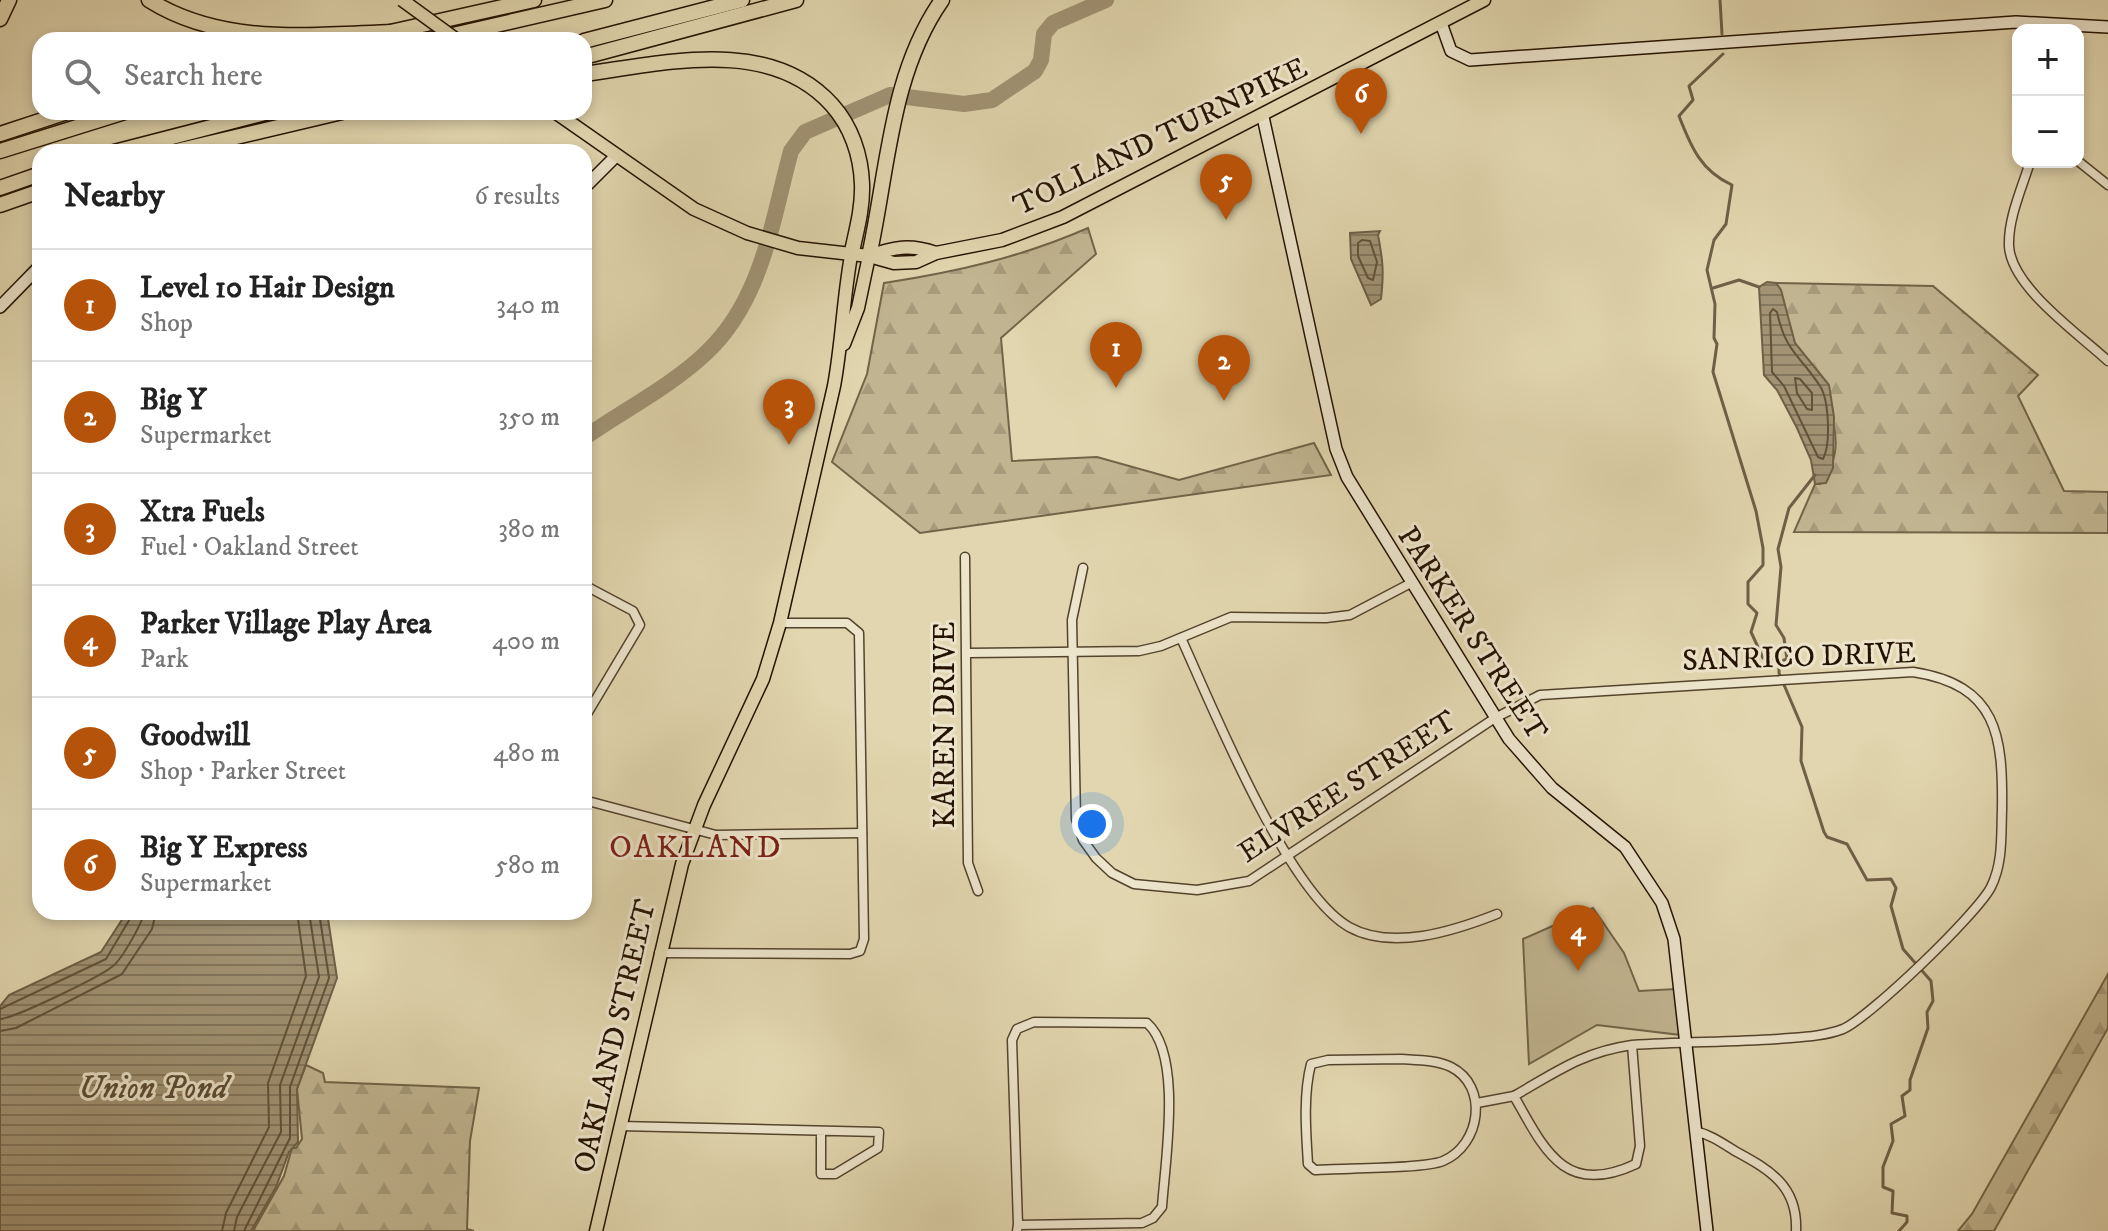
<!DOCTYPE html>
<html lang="en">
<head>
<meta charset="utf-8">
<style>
	body { margin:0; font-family:"IM FELL DW Pica",serif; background:#f2f2f2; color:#222 }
	.controls { position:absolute; right:24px; top:24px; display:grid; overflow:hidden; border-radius:16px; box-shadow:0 4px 12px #0003 }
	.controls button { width:72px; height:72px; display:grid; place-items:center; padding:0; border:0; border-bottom:2px solid #e0e0e0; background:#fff; color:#222; font:40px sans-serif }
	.you { position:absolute; left:1092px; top:824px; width:28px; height:28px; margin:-20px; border:6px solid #fff; border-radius:50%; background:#1a73e8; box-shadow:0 0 0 12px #1a73e833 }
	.badge { display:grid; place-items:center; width:52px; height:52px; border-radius:50%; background:#b45309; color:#fff; font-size:26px; font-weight:700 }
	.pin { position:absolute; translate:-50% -66px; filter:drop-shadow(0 2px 4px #0008) }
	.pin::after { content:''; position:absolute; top:42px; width:28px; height:24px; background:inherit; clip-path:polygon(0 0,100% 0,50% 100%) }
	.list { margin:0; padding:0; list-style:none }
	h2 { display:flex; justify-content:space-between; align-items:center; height:104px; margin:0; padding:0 32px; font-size:34px }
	h2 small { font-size:26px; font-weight:400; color:#767676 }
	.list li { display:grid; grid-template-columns:52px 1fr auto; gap:24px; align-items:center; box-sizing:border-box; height:112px; padding:0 32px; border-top:2px solid #e0e0e0 }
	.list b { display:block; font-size:30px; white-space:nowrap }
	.list p { margin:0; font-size:26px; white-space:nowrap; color:#767676 }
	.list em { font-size:26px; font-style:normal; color:#767676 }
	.icon { flex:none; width:44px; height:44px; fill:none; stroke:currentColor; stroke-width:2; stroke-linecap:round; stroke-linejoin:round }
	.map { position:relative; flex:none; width:2108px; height:1231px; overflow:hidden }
	.search { position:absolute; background:#fff; box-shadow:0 4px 12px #0003; left:32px; top:32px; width:560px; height:88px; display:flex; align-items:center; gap:20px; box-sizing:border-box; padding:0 28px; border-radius:24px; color:#767676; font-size:30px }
	.panel { position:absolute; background:#fff; box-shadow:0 4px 12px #0003; left:32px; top:144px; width:560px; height:776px; border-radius:24px }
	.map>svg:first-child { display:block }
	.green { fill:#c1b591; stroke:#726448; stroke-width:2 }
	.forest { fill:url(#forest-firs); stroke:#726448; stroke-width:2 }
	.water { fill:url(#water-rules); stroke:#6f5f46; stroke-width:2 }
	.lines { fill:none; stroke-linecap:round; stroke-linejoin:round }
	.shore { stroke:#62523a; stroke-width:2 }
	.stream { stroke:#6f5f46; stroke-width:3 }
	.river { stroke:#a19374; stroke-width:16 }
	.street-casing { stroke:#53432c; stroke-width:11 }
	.secondary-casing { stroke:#241200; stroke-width:14 }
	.primary-casing { stroke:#241200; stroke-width:15 }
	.highway-casing { stroke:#241200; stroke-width:17 }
	.street { stroke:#ece4cb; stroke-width:8 }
	.secondary { stroke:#ece4cb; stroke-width:11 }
	.primary { stroke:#e1d6af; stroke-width:12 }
	.highway { stroke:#e1d6af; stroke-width:14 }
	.primary-bridge-casing { stroke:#241200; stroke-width:15; stroke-linecap:butt }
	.primary-bridge { stroke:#e1d6af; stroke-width:12 }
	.labels { text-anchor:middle; stroke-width:6; stroke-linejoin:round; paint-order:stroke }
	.street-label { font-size:30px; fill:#241200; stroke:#ece4cb }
	.neighbourhood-label { font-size:32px; letter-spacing:2px; fill:#7a1f14; stroke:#ece4cb }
	.water-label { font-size:32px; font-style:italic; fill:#5c4c34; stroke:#ece4cb }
</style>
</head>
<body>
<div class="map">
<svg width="2108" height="1231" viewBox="0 0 2108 1231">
	<defs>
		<pattern id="forest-firs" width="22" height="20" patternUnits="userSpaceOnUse" patternTransform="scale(2)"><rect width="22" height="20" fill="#c1b591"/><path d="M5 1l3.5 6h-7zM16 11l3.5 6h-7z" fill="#a69b7b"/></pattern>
		<pattern id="water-rules" width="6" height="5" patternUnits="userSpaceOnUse" patternTransform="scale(2)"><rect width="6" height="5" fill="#a19374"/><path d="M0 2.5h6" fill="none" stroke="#83775d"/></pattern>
	</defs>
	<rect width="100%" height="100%" fill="#e1d6af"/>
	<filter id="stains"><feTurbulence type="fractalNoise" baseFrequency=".0025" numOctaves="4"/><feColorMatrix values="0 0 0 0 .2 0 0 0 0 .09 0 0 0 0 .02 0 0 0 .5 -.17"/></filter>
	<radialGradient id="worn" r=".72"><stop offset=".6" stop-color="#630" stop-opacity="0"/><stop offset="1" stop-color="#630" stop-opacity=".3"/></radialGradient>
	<path class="green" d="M1593 908 1624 953 1639 991 1676 989 1681 1035 1597 1025 1529 1064 1523 939Z"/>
	<g class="forest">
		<path d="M1088 228 1096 254 1001 338 1012 461 1097 457 1179 480 1314 443 1331 475 920 533 832 462 867 374 884 283C956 272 1022 257 1088 228Z"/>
		<path d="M1776 283 1933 286 2038 375 2018 396 2064 491 2108 492V533L1794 532 1815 484H1820C1859 438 1816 386 1794 342 1785 323 1787 300 1776 283Z"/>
		<path d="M2108 974V1028L1994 1231H1958L1972 1214Z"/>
		<path d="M306 1065 323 1073 325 1082 479 1088 470 1141 467 1229 474 1231H253L284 1176 292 1148H296L302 1139 297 1089Z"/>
	</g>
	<g class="water">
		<path d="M1380 231 1378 235C1383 261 1384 272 1381 299L1371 305 1351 259 1350 233Z"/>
		<path d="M1767 282 1776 283 1781 290 1795 343 1829 385 1834 417 1833 468 1826 483 1815 484 1811 460 1797 428 1777 390 1764 375 1759 287Z"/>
		<path d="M127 912H327L337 978 297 1089 298 1142 289 1152 276 1187 251 1231H0V1006L9 995 101 952Z"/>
	</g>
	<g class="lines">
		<g class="shore">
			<path d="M1362 240 1370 241 1377 262 1373 280 1368 278 1358 256V243Z"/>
			<path d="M1773 309 1777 312C1786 353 1799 354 1820 386 1829 400 1831 444 1823 459L1818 457 1784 386 1772 372 1770 313Z"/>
			<path d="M1795 378 1800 379 1812 393V410L1807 409 1797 393Z"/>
			<path d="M0 1009 106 959 134 912"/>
			<path d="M0 1019C15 1018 100 977 113 966 122 959 143 922 144 912"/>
			<path d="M0 1031 16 1028 122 974 152 929 156 912"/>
			<path d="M222 1231 226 1213 269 1127 268 1083 306 976 297 912"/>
			<path d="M234 1231 237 1217 281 1132 280 1085 319 977 309 912"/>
			<path d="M244 1231 290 1138V1087L329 978 319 912"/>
		</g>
		<g class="stream">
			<path d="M1720 0 1722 34"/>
			<path d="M1723 54 1689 86 1693 100 1679 116C1691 147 1701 171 1732 185L1726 224 1714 240 1707 270 1715 304 1714 338 1717 344 1713 372 1756 511 1763 548V565L1748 582V604L1757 613 1751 632 1763 658 1771 657 1779 662V673L1802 727 1801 761 1824 832 1827 837 1847 844 1867 880 1891 879 1896 888 1891 906 1903 949 1931 981 1933 1001 1927 1012 1928 1028 1910 1080V1090L1902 1096 1905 1116 1891 1124 1893 1141 1883 1167V1187L1893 1191 1892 1213 1907 1216V1222L1899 1231"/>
			<path d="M1713 288 1739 280 1759 287"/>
			<path d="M1779 662 1787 659 1784 638 1776 625 1781 567 1778 549 1789 508 1815 475"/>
		</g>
		<path class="river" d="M584 438C624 410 670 387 706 353 762 301 772 221 791 151L805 132 890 95 964 104 992 100 1035 71 1041 60 1044 34 1053 23 1106 0"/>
		<g class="street-casing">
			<g id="street">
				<path d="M2078 161 2108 185"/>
				<path d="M2030 162C2022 188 2008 218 2009 246 2011 287 2079 334 2108 361"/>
				<path d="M965 557 968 863 978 891"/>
				<path d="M1083 568 1072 620 1076 819 1083 840 1096 858 1112 873 1134 884 1197 890 1249 881 1495 718 1540 695 1913 672C1998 685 2003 736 2002 810 2001 836 2003 863 1991 887 1978 913 1869 1018 1843 1029 1822 1037 1799 1037 1777 1039 1729 1042 1681 1042 1632 1045 1583 1052 1556 1072 1514 1096 1545 1151 1565 1197 1636 1164L1640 1146 1632 1045"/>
				<path d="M584 585 633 611 640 625 584 719"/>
				<path d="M1181 638C1212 706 1287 892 1349 927 1392 951 1454 931 1497 914"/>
				<path d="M968 653 1139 651 1161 646 1231 617 1326 618 1350 615 1411 583"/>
				<path d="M584 800 716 835 862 833"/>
				<path d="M659 953 850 954 860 951 864 939 859 633 847 623H780"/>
				<path d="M1402 1059C1417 1060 1437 1060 1451 1067 1489 1086 1481 1145 1443 1161 1424 1169 1341 1168 1315 1170L1308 1164C1306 1132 1303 1095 1311 1064L1328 1060Z"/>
				<path d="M1477 1103 1514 1096"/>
				<path d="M619 1126 879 1132 878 1148 835 1174H821V1131"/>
				<path d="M1695 1131C1711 1135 1722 1143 1735 1151 1770 1170 1798 1186 1796 1231"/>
				<path d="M1017 1231 1018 1225 1142 1223 1153 1218 1162 1207C1165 1161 1183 1055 1147 1023L1034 1022 1017 1029 1012 1040 1018 1225"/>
			</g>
		</g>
		<g class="secondary-casing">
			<g id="secondary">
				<path d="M1441 23 1451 51 1470 60 2016 22 2108 27"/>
				<path d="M1263 117 1336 449 1347 477 1509 739 1552 788 1625 847 1662 903 1674 939 1707 1231"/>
				<path d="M584 188 616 156"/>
				<path d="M0 307 40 266"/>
			</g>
		</g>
		<g class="primary-casing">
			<g id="primary">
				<path d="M555 112 694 209 747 233 798 248 869 256 894 263 916 262 936 253 1002 240 1063 217 1484 0"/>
				<path d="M869 256C894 247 910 244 936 253"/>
				<path d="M844 344 858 308 869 256"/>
				<path d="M596 1231 682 864 704 805 763 679 780 623 834 386C842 343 843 300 851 256"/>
			</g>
		</g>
		<g class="highway-casing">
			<g id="highway">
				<path d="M149 0C222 46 310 35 393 32"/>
				<path d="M0 19 9 0"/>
				<path d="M386 33 534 0"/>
				<path d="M431 40 605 0"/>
				<path d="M584 41 742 0"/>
				<path d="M584 57 796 0"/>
				<path d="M584 74C665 63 770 36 832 105 851 126 861 155 862 184 863 208 856 232 851 256"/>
				<path d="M0 134 67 112"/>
				<path d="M0 151 125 112"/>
				<path d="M114 152 269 112"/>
				<path d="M172 152 342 112"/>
				<path d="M0 188 40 174"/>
				<path d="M0 205 40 191"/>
				<path d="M869 256C888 171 890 74 942 0"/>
			</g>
		</g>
		<use href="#street" class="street"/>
		<use href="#secondary" class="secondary"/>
		<use href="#primary" class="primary"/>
		<use href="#highway" class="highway"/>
		<g class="primary-bridge-casing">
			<path id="primary-bridge" d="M402 0 457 40"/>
		</g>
		<use href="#primary-bridge" class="primary-bridge"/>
	</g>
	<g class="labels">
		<g class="street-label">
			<text transform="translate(1160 136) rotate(-26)" y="10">TOLLAND TURNPIKE</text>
			<text transform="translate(1473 633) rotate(57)" y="10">PARKER STREET</text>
			<text transform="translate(1799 656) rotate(-2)" y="10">SANRICO DRIVE</text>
			<text transform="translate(944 725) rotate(-90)" y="10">KAREN DRIVE</text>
			<text transform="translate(1347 786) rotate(-33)" y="10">ELVREE STREET</text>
			<text transform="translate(614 1036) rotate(-77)" y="10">OAKLAND STREET</text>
		</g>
		<g class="neighbourhood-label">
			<text x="696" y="857">OAKLAND</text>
		</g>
		<g class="water-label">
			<text x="153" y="1098">Union Pond</text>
		</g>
	</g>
	<rect width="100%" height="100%" filter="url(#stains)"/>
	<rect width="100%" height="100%" fill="url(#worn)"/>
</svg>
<div class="controls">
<button>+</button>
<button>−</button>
</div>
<div class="you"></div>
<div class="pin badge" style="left:1116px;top:388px">1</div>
<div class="pin badge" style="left:1224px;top:401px">2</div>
<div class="pin badge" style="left:789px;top:445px">3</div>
<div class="pin badge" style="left:1578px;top:971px">4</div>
<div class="pin badge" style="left:1226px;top:220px">5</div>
<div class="pin badge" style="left:1361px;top:134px">6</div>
<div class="search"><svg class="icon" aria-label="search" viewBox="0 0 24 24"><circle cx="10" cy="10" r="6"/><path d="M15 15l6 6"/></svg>Search here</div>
<section class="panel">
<h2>Nearby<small>6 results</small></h2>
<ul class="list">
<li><span class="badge">1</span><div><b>Level 10 Hair Design</b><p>Shop</p></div><em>340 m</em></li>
<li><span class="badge">2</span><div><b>Big Y</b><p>Supermarket</p></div><em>350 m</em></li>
<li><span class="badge">3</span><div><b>Xtra Fuels</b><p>Fuel · Oakland Street</p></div><em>380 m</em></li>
<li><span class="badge">4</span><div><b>Parker Village Play Area</b><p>Park</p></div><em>400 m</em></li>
<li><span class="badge">5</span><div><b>Goodwill</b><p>Shop · Parker Street</p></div><em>480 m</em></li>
<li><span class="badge">6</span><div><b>Big Y Express</b><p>Supermarket</p></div><em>580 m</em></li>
</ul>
</section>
</div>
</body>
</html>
